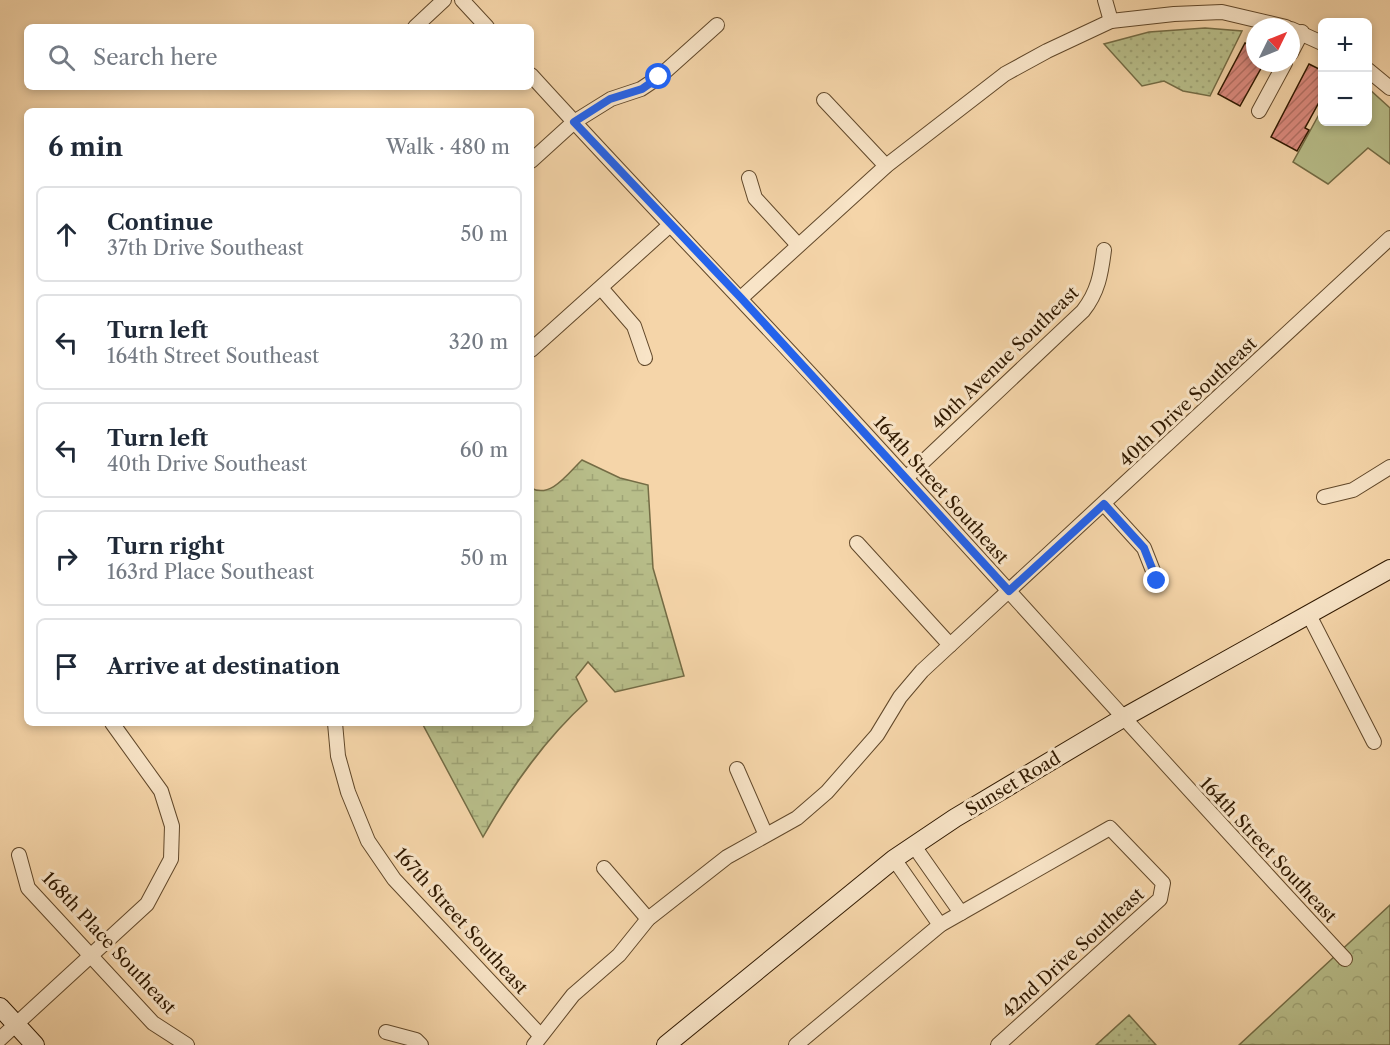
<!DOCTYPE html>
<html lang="en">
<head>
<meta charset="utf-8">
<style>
	body { margin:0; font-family:"Libre Caslon Text",serif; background:#f2f2f3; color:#1f2937 }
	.controls { position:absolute; right:18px; top:18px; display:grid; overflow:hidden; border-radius:9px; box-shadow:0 3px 9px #0003 }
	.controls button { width:54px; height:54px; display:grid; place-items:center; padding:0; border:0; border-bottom:2px solid #e0e1e3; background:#fff; color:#1f2937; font:30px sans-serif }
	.compass { position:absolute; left:1246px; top:18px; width:54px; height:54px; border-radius:50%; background:#fff; box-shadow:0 3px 9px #0003; rotate:47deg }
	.stop { position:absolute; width:18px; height:18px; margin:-14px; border:4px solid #2563eb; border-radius:50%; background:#fff }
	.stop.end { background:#2563eb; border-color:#fff; box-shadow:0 2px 6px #0008 }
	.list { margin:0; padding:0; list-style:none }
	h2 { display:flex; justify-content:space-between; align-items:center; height:78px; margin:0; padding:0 24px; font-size:26px }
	h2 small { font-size:20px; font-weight:400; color:#747a83 }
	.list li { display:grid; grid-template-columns:39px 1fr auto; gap:18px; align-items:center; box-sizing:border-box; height:96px; margin:0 12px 12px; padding:0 12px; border:2px solid #e0e1e3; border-radius:9px }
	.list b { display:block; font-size:22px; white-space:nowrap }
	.list p { margin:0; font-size:20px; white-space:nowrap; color:#747a83 }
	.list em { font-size:20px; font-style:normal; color:#747a83 }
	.icon { flex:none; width:33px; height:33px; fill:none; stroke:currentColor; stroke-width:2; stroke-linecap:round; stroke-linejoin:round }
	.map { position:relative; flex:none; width:1390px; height:1045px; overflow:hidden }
	.search { position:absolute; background:#fff; box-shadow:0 3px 9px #0003; left:24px; top:24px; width:510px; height:66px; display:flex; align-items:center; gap:15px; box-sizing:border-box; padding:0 21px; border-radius:9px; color:#747a83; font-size:22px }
	.panel { position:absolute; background:#fff; box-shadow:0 3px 9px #0003; left:24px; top:108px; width:510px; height:618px; border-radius:9px }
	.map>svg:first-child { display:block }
	.grass { fill:url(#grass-dots); stroke:#746c45; stroke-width:1.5 }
	.forest { fill:url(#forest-crowns); stroke:#746c45; stroke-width:1.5 }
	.wetland { fill:url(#wetland-marsh); stroke:#746c45; stroke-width:1.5 }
	.park { fill:#b8be8a; stroke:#746c45; stroke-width:1.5 }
	.building { fill:url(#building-hatch); stroke:#301900; stroke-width:1.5 }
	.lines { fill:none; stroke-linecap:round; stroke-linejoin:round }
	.street-casing { stroke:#61482a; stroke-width:16 }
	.secondary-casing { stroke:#301900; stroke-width:20 }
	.street { stroke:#f8e4c7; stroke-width:14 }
	.secondary { stroke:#f8e4c7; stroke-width:18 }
	.route { stroke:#2563eb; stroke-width:8 }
	.labels { text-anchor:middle; stroke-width:6; stroke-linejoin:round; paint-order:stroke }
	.street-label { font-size:18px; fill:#301900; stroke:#f8e4c7 }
</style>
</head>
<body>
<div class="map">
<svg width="1390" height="1045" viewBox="0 0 1390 1045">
	<defs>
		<pattern id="grass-dots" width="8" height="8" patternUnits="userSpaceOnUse" patternTransform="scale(1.5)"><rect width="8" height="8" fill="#b8be8a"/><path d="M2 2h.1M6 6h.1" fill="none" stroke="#9ea375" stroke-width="1.8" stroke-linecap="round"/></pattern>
		<pattern id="forest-crowns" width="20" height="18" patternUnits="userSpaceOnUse" patternTransform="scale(1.5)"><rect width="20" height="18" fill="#b8be8a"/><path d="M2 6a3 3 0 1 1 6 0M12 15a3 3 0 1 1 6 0" fill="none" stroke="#9ea375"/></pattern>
		<pattern id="wetland-marsh" width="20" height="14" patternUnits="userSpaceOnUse" patternTransform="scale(1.5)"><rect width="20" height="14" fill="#b8be8a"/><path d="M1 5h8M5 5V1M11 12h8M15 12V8" fill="none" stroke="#9ea375"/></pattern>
		<pattern id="building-hatch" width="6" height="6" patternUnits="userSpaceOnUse" patternTransform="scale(1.5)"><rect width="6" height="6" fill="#dd8b80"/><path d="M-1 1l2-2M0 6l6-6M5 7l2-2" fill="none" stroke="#b47166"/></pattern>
	</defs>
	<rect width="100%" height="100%" fill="#f5d5a9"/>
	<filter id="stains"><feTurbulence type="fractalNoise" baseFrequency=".00333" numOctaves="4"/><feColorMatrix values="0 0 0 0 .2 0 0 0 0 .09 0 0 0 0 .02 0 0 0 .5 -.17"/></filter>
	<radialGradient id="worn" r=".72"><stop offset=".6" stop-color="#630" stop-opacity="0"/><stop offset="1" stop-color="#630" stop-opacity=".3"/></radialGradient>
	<g class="grass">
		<path d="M1205 28 1242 31 1210 96 1183 91 1164 81 1142 86 1104 44 1149 32Z"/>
		<path d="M1129 1015 1156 1045H1096Z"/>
	</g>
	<path class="forest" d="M1390 905V1045H1239Z"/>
	<path class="wetland" d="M582 460 620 478 648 485 653 568 684 676 615 692 588 662 576 677 587 701C544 740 512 786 483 837L422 723H531V488C551 499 568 473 582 460Z"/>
	<path class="park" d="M1368 88 1390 108V164L1368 148 1328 184 1293 162 1322 109V122H1368Z"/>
	<g class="building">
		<path d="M1245 43 1255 48V63H1264L1240 106 1218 94Z"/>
		<path d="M1309 64 1323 71V95L1305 128 1309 130 1297 151 1271 137Z"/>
	</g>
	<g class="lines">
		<g class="street-casing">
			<g id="street">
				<path d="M462 0 487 27"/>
				<path d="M1105 0 1111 21"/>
				<path d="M415 27 444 0"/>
				<path d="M1291 29 1322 43"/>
				<path d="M1291 53 1302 32"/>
				<path d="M1368 70 1390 88"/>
				<path d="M531 75C633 187 738 295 840 406 1009 590 1175 776 1345 959"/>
				<path d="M824 100 886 166"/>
				<path d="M1259 111 1285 63"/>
				<path d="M531 161 574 122 611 99 641 89 659 77 717 25"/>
				<path d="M749 178 755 198 798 245"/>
				<path d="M601 288 634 326 645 358"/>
				<path d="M741 298 886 166 1005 74 1047 51 1111 21 1174 14 1222 12 1286 27"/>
				<path d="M531 350 670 225"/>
				<path d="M906 478 1083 311C1098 292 1101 274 1104 250"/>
				<path d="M1324 497 1353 490 1390 467"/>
				<path d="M1104 504 1144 548 1157 581"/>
				<path d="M857 543 950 645"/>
				<path d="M1309 615 1374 742"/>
				<path d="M335 723 338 756 348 792 368 841 394 879 540 1035"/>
				<path d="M737 769 765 833"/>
				<path d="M914 846 961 913"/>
				<path d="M19 855 28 888 153 1023 187 1045"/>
				<path d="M894 859 940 925"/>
				<path d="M604 868 648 919"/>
				<path d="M386 1032 416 1040 421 1045"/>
				<path d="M0 1039 147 904 171 859 172 826 161 791 112 723"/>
				<path d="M534 1045 573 995 619 955 648 919 727 857 797 818 827 792 877 735 900 697 922 671 1390 238"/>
				<path d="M796 1045 940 925 1110 828 1163 883 1160 899 998 1045"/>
			</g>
		</g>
		<g class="secondary-casing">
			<g id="secondary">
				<path d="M0 1007 35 1045"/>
				<path d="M666 1045 894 859 955 818 1123 718 1390 569"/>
			</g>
		</g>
		<use href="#street" class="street"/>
		<use href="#secondary" class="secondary"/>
	</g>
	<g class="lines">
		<path class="route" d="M659 77 642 89 610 99 574 122 741 298 1009 591 1104 504 1144 548 1157 581"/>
	</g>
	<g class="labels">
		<g class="street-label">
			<text transform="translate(1005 358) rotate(-44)" y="6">40th Avenue Southeast</text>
			<text transform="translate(1188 402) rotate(-43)" y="6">40th Drive Southeast</text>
			<text transform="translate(941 490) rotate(48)" y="6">164th Street Southeast</text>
			<text transform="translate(1013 784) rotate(-31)" y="6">Sunset Road</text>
			<text transform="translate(1268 850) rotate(47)" y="6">164th Street Southeast</text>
			<text transform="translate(461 921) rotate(48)" y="6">167th Street Southeast</text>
			<text transform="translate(109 943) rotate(47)" y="6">168th Place Southeast</text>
			<text transform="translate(1073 953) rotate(-42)" y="6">42nd Drive Southeast</text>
		</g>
	</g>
	<rect width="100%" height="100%" filter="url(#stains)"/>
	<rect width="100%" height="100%" fill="url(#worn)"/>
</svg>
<div class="controls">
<button>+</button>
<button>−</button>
</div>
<svg class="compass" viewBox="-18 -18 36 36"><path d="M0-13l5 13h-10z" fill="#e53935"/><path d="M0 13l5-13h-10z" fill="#747a83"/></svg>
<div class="stop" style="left:659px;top:77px"></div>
<div class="stop end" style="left:1157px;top:581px"></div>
<div class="search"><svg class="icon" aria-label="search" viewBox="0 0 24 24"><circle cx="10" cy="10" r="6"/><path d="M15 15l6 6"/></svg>Search here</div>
<section class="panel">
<h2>6 min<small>Walk · 480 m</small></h2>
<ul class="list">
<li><svg class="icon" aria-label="ahead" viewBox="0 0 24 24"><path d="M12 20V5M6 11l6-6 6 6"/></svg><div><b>Continue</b><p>37th Drive Southeast</p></div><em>50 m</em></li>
<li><svg class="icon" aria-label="left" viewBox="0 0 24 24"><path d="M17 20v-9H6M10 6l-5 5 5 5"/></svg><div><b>Turn left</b><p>164th Street Southeast</p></div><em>320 m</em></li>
<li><svg class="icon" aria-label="left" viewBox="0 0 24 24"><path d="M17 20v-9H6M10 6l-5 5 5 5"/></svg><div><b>Turn left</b><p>40th Drive Southeast</p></div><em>60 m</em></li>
<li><svg class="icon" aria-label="right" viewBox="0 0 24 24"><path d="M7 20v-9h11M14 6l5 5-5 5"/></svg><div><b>Turn right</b><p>163rd Place Southeast</p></div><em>50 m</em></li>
<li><svg class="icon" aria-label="arrive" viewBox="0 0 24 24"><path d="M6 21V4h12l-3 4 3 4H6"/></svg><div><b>Arrive at destination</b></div></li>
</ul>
</section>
</div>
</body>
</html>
